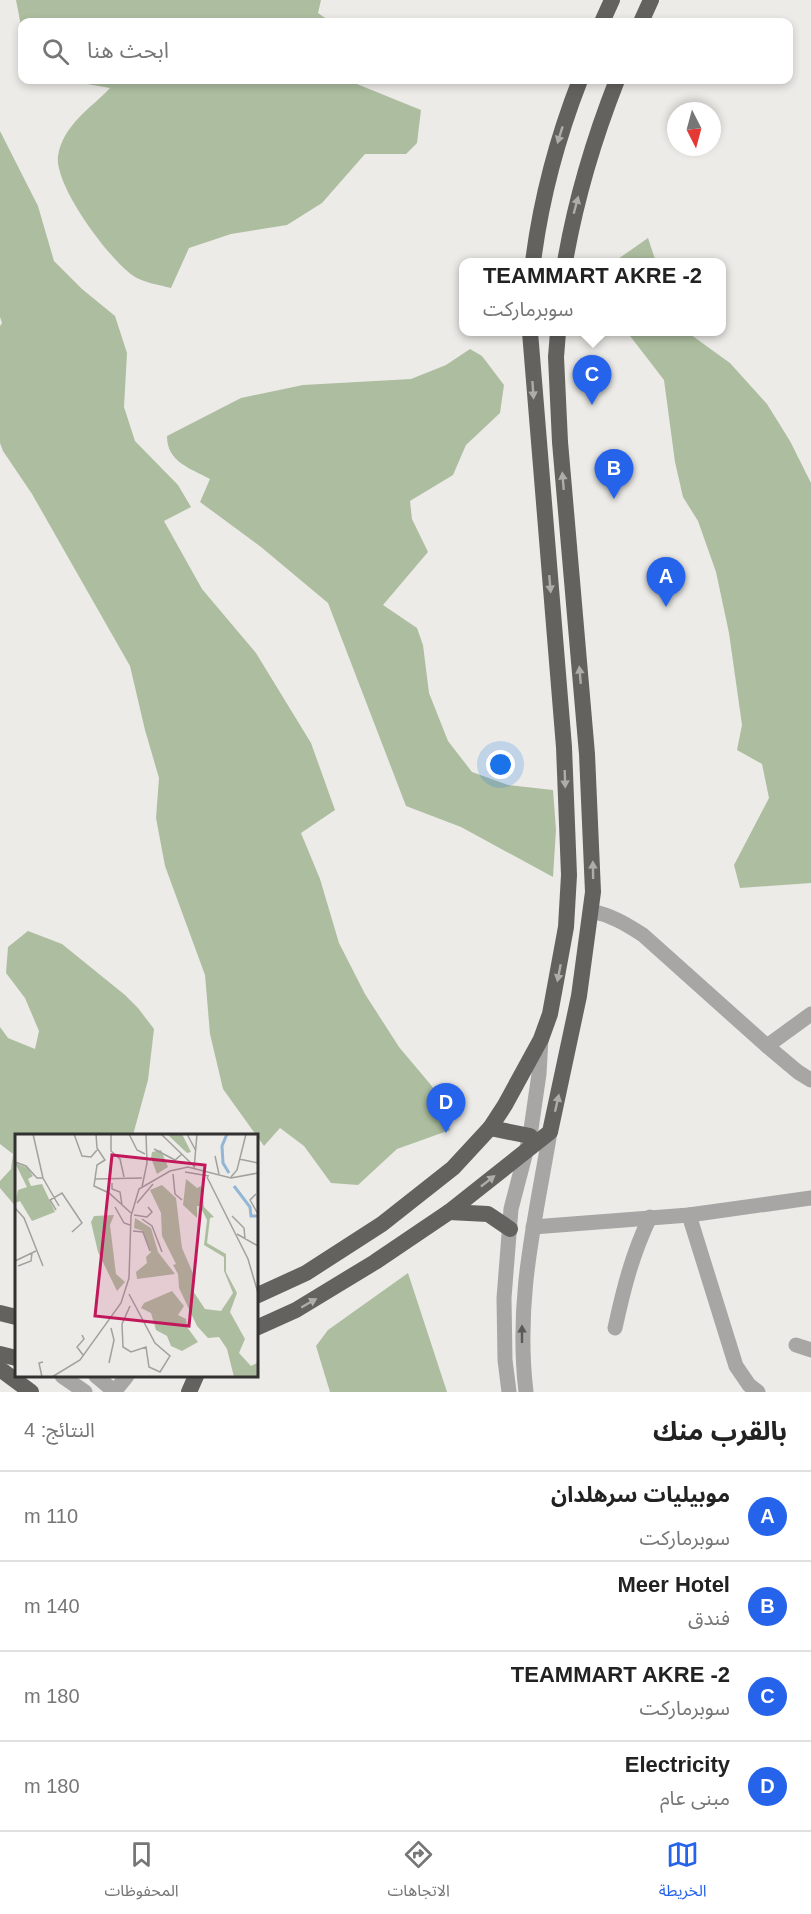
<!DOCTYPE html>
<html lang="ar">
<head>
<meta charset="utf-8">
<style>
	body { margin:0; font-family:Arial,"Noto Sans Arabic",sans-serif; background:#f6f6f6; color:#222; direction:rtl }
	.compass { position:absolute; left:667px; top:102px; width:54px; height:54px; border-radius:50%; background:#fff; box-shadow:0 3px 9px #0003; rotate:174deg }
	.you { position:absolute; left:501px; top:765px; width:21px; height:21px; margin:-15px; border:4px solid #fff; border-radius:50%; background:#1a73e8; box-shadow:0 0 0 9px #1a73e833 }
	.badge { display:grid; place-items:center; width:39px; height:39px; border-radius:50%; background:#2563eb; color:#fff; font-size:20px; font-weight:700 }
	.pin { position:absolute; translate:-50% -50px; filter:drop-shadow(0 2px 3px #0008) }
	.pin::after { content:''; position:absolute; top:32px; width:21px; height:18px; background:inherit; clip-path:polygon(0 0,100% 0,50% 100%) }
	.popup { position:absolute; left:459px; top:258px; width:267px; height:78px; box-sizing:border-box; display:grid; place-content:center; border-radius:12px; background:#fff; filter:drop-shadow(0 2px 4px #0005); font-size:20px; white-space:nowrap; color:#767676 }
	.popup b { font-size:22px; color:#222 }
	.popup::after { content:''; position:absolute; left:50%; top:100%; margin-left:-12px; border:12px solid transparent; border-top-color:#fff }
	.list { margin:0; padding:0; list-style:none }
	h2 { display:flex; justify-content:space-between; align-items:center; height:78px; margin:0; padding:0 24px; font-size:26px }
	h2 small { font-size:20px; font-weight:400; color:#767676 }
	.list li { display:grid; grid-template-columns:39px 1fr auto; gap:18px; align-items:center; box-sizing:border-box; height:90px; padding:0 24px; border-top:2px solid #e0e0e0 }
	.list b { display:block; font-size:22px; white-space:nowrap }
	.list p { margin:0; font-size:20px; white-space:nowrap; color:#767676 }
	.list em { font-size:20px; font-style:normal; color:#767676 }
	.icon { flex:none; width:33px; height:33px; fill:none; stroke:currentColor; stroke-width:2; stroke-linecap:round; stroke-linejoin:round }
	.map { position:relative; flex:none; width:811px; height:1392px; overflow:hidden; direction:ltr }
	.search { position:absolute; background:#fff; box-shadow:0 3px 9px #0003; left:18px; right:18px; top:18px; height:66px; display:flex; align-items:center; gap:15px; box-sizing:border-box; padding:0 21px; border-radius:12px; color:#767676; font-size:22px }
	.sheet { height:438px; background:#fff }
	nav { display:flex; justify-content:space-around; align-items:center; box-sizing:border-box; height:84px; border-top:2px solid #e0e0e0; background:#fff; font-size:16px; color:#767676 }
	nav a { display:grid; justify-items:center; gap:3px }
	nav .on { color:#2563eb }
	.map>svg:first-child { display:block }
	.green { fill:#adbea0 }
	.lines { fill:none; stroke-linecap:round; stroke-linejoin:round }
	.minor { stroke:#a7a6a4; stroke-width:15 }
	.tertiary { stroke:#a7a6a4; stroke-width:15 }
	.trunk { stroke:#64625f; stroke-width:16 }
	.oneway { fill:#afadaa }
	.oneway2 { fill:#5b5a59 }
	.inset-river { fill:none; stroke:#92b7d6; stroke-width:3 }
	.inset-road { fill:none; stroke:#a2a19e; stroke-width:1.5 }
	.view { fill:#c2185b; fill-opacity:0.15; stroke:#c2185b; stroke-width:3 }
	.inset-edge { fill:none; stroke:#323130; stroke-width:3 }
</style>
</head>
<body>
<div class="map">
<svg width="811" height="1392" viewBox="0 0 811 1392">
	<rect width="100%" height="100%" fill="#ecebe7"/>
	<g class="green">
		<path d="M16 0H321L318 13 331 22H22V31Z"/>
		<path d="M65 80H347L421 110 417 143 406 154H365L322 203 287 225 231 234 189 248 171 288C160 285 145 283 135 277 111 262 54 186 58 156 63 125 90 109 110 88Z"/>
		<path d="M0 131 38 206 54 261 82 289 115 316 127 353 124 407 135 441 178 485 191 507 164 521 202 589 256 653 311 743 335 810 301 833 320 879 339 943 365 994 399 1047 436 1091 450 1130 397 1149 358 1185 331 1183 304 1146 280 1128 264 1146 223 1089 210 1034 205 975 165 866 156 818 159 778 145 730 130 666 32 494 3 451 0 443V326L2 323 0 317Z"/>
		<path d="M648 238 656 262H615L618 259Z"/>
		<path d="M627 332H687L730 363 767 404 790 441 811 483V883L740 888 734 865 769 798 762 764 737 750 742 725 729 633 716 572 698 521 683 497 675 462 664 380Z"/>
		<path d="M470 349 482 356 504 385 500 413 466 445 453 475 410 501 412 519 428 552 383 605 417 628 423 645 429 693 448 741 472 772 508 785 553 790 556 830 553 877 461 827 406 806 328 603 261 547 200 502 210 479C190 468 167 462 167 436L241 398 303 385 411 379 446 365Z"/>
		<path d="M28 931 62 944 125 995 138 1008 154 1029 148 1080 133 1135 16 1136V1207L0 1188V1181L11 1169 13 1154 0 1144V1027L8 1038 35 1049 39 1031 25 998 6 973 8 947Z"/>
		<path d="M408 1273 447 1392H330L316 1346 328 1330Z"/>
	</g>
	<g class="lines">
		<g class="minor">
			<path d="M591 911C611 915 626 924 643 935L767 1046 798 1072 811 1080"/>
			<path d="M767 1046 811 1014"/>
			<path d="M689 1215 736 1366 749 1385 758 1392"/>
			<path d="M533 1227 689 1215 811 1198"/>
			<path d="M615 1328C624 1287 632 1255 650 1217"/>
			<path d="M796 1345 811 1350"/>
			<path d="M114 1392 127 1376"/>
		</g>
		<g class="tertiary">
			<path d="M62 1376 85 1392"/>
			<path d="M96 1376 115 1392"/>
			<path d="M509 1392 505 1360 504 1298 511 1209 530 1136 539 1074 541 1039"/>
			<path d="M526 1392C515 1299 535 1222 550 1132"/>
		</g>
		<g class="trunk">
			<path d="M602 22 612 0"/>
			<path d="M641 22 651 0"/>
			<path d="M533 262C541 199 557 139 580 80"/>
			<path d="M565 262C576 198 593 141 617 80"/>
			<path d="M490 1128 530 1136"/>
			<path d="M449 1212 488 1214 510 1229"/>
			<path d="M256 1296 306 1273 382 1224 453 1168 490 1128 505 1105 541 1039 550 1014 566 927 569 875 564 747 530 332"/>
			<path d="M0 1313 16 1317"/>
			<path d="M256 1328 296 1310 375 1262 449 1212 550 1132 579 996 593 892 587 754 560 442 556 357 558 332"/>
			<path d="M0 1354 16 1358"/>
			<path d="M0 1369 31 1392"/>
			<path d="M189 1392 196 1376"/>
		</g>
	</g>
	<defs><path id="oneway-solid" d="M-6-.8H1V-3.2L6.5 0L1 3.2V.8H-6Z" transform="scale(1.5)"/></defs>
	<g class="oneway">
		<use href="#oneway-solid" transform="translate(560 135) rotate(107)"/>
		<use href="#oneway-solid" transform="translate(576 205) rotate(-75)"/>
		<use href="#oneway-solid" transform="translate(533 390) rotate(86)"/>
		<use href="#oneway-solid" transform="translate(563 481) rotate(-95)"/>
		<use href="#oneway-solid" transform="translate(550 584) rotate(85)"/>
		<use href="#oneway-solid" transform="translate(580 675) rotate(-95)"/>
		<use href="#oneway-solid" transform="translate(565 779) rotate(88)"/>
		<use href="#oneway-solid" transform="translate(593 870) rotate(-91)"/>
		<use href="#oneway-solid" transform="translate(559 973) rotate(101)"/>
		<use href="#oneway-solid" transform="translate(557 1103) rotate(-77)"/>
		<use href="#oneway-solid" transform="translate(488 1181) rotate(-38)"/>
		<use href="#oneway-solid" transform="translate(309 1303) rotate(-30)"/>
	</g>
	<use class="oneway2" href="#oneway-solid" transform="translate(522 1334) rotate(-90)"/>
	<g transform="translate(15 1134)">
		<rect width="243" height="243" fill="#ecebe7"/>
		<path d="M152 0H167L176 18 172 19ZM146 16 153 33 142 40 136 24 137 18ZM0 29 13 34 18 42 13 45 16 52 27 50 40 78 17 87 5 67 0 69 3 56 12 53ZM171 45 182 54 186 52 189 73 199 83 195 84 192 109 211 120V138L222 159 215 178 230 205 224 219 236 232 242 229V243H219L212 215 204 203 193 204 182 192 164 154 163 140 158 131 161 130 147 102 146 79 135 56 147 51 161 64 167 114 180 144 178 157 190 175 206 177 218 159 209 137V123L189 111 192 86 185 72H182V84L168 71ZM99 81 95 91 101 140 110 148 102 157 83 118 76 88 79 82ZM120 84 136 94 143 118 160 140 122 145 121 138 132 129 131 123 136 118 128 97 119 94ZM157 157 169 172 163 181 171 185 172 193 183 208 167 217 156 212 152 202 141 196 136 179 126 174 129 169Z" fill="#adbea0"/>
		<path class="inset-river" d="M212 0 207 12 208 29 214 39M219 52 235 73 236 82H243"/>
		<path class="inset-road" d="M18 0 28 44 44 72M59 0 67 22 76 23 82 16M81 0 82 14 90 26 82 31 79 52 94 59 116 79M96 0V17L105 25 109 43M114 0 122 16 130 20M146 0 180 33M172 0 181 17M139 15 160 26 167 20M200 22 204 40M224 25 243 29M0 28 11 32 22 44H28M179 35 182 0M170 38 194 42M158 40 160 60 167 66M192 43 233 125 243 159M216 43 222 36 231 0M80 45 127 44M97 49V55L105 58 107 71M127 53 132 29 131 0M241 60 235 66 243 80M122 69 138 50M100 73 109 89 115 91M0 74 9 84 28 132M41 76 35 66 47 59 67 89 57 98M119 81 132 83 137 78 133 73M217 82 229 94 230 105M127 85 137 92 147 118M118 97 128 98 135 117M222 100 243 112M0 127 21 117M3 132 16 127 17 119M114 160 140 209 155 222 145 238 134 233 131 213 116 218 108 213 107 190 115 172M67 201 69 205 62 213 68 221M94 229 99 206 96 194M27 243 24 229 28 228M37 243 65 226 106 169 114 144 116 82 124 55 155 37 173 33 216 44 243 39"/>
		<path class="view" d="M97 21 190 31 174 192 80 182Z"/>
		<rect width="243" height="243" class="inset-edge"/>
	</g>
</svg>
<svg class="compass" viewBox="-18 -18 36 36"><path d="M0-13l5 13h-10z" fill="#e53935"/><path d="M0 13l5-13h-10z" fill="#767676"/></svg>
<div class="you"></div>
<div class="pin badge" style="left:666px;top:607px">A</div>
<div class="pin badge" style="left:614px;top:499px">B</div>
<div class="pin badge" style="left:592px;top:405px">C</div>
<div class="popup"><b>TEAMMART AKRE -2</b>سوبرماركت</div>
<div class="pin badge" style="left:446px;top:1133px">D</div>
<div class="search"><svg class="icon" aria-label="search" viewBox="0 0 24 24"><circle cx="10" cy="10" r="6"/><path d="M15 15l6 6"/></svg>ابحث هنا</div>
</div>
<section class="sheet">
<h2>بالقرب منك<small>النتائج: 4</small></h2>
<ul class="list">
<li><span class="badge">A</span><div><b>موبيليات سرهلدان</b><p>سوبرماركت</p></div><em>110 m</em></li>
<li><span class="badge">B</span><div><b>Meer Hotel</b><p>فندق</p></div><em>140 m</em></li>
<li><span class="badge">C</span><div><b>TEAMMART AKRE -2</b><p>سوبرماركت</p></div><em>180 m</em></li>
<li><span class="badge">D</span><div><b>Electricity</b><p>مبنى عام</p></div><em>180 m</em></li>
</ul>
</section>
<nav>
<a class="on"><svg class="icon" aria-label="map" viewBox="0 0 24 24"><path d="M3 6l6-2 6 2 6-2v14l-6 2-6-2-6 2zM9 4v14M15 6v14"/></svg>الخريطة</a>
<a><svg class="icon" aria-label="directions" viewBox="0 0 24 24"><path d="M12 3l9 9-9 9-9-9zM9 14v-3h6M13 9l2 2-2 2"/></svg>الاتجاهات</a>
<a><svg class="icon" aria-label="saved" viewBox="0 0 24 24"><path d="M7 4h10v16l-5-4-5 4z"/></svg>المحفوظات</a>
</nav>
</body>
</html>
